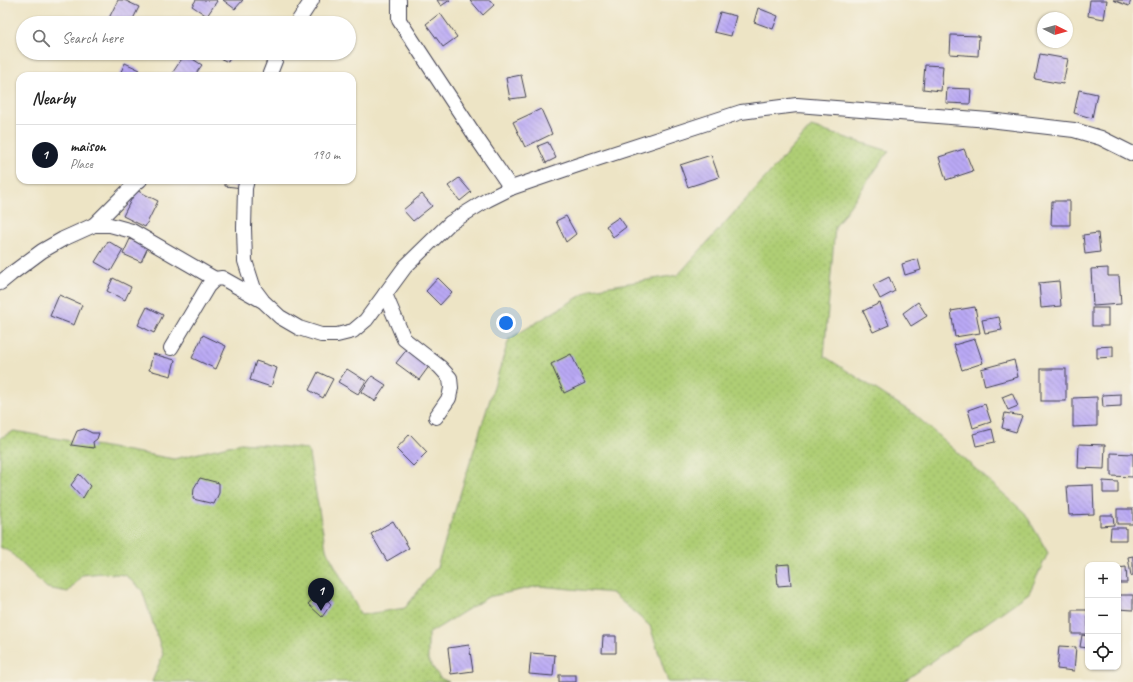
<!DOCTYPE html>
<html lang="en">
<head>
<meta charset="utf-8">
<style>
	body { margin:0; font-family:Caveat,sans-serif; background:#f2f2f2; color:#222 }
	.controls { position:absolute; right:12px; bottom:12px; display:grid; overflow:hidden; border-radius:8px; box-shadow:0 1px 3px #0004 }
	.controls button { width:36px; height:36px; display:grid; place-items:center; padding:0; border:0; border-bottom:1px solid #e0e0e0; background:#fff; color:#222; font:20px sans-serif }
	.compass { position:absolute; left:1037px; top:12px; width:36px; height:36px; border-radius:50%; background:#fff; box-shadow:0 1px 3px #0004; rotate:95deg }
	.you { position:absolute; left:506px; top:323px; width:14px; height:14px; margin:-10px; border:3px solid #fff; border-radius:50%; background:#1a73e8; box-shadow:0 0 0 6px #1a73e833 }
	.badge { display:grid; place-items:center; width:26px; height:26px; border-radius:50%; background:#111827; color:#fff; font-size:13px; font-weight:700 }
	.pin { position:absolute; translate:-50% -33px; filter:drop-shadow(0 1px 2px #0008) }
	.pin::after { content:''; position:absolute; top:21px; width:14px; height:12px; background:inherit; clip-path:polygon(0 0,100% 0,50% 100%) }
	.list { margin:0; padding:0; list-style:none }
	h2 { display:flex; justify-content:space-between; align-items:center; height:52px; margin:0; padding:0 16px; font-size:17px }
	h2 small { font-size:13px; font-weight:400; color:#767676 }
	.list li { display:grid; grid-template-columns:26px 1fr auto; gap:12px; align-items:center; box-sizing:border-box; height:60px; padding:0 16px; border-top:1px solid #e0e0e0 }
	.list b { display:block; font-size:15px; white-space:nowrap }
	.list p { margin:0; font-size:13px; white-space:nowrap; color:#767676 }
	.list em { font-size:13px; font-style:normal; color:#767676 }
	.icon { flex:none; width:22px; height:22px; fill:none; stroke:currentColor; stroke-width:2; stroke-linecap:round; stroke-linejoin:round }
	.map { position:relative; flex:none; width:1133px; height:682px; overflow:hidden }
	.search { position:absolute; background:#fff; box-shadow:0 1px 3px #0004; left:16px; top:16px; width:340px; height:44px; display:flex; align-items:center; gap:10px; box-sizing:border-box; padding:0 14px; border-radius:22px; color:#767676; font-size:15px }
	.panel { position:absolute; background:#fff; box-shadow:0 1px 3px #0004; left:16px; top:72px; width:340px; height:112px; border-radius:12px }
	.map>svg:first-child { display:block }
	.green { fill:url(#green-dots); stroke:#687858 }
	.building { fill:url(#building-back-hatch) }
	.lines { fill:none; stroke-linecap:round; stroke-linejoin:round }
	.minor-casing { stroke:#403f50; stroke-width:16 }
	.minor { stroke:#fff; stroke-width:14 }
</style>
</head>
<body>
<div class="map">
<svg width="1133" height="682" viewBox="0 0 1133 682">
	<defs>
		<pattern id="green-dots" width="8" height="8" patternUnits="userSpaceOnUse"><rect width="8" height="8" fill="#afce75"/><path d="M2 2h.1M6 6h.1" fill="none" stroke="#96b166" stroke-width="1.8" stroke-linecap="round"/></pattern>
		<pattern id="building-back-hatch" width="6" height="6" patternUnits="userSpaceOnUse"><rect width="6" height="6" fill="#baa9f5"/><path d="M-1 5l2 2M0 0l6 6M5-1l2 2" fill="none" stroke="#9789c8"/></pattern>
	</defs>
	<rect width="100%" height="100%" fill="#f7f3e8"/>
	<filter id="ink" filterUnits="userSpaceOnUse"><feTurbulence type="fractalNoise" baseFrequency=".025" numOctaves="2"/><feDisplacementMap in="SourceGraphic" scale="8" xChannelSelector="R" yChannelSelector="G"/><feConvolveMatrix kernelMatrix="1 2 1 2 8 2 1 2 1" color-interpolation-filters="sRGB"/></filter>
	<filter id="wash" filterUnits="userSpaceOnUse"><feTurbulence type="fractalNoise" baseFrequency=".012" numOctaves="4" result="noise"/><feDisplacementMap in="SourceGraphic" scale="16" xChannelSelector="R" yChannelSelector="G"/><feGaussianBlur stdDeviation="0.9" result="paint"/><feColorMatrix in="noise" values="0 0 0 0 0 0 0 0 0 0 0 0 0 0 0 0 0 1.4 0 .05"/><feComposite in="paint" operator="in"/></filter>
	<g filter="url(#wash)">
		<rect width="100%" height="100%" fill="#ede4c5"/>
		<path class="green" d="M811 127 889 151 835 227 824 356 914 414 1025 513 1048 553 1029 593 903 682H668L650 626 612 593 539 586 488 597 428 634V660L440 678 449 682H152L163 654 142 590 125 575 103 573 82 575 68 592 47 588 10 552 0 547V438L14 431 174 459 241 443 308 449 326 549 361 615 405 608 437 567 509 339 592 289 678 275Z"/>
		<g id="blocks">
			<g class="building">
				<path d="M118 0H124L139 7 131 23H113L108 20Z"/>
				<path d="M196 0H216L217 1 207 16 192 6Z"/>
				<path d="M223 0H243L235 9Z"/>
				<path d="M437 0H450L441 6Z"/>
				<path d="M470 0H490L494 5 483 15Z"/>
				<path d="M1090 0H1107L1104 19 1088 16Z"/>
				<path d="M1113 0H1131L1129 6Z"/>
				<path d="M758 8 778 16 773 29 754 22Z"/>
				<path d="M720 12 736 16 731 36 714 32Z"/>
				<path d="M440 13 457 37 443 47 426 24Z"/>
				<path d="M951 35 979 36 978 56 950 54Z"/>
				<path d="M209 53H232L228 62Z"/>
				<path d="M185 54 202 65 194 76H178L173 72Z"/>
				<path d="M1040 54 1068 59 1063 84 1035 79Z"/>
				<path d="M125 63 140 70 137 76H119Z"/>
				<path d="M925 65 943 66 941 91 923 89Z"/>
				<path d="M521 75 526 97 510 99 506 78Z"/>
				<path d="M947 88 971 89 970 104 946 103Z"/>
				<path d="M1079 90 1097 94 1092 118 1074 113Z"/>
				<path d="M541 109 552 134 525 147 513 122Z"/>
				<path d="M548 142 556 158 546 163 538 146Z"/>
				<path d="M964 149 973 171 946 180 939 157Z"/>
				<path d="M711 155 719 177 688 187 680 165Z"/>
				<path d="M459 178 471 192 460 201 448 186Z"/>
				<path d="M225 180H243V188L225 186Z"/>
				<path d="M136 190 158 201 145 227 123 216Z"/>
				<path d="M422 194 432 206 413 221 403 210Z"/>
				<path d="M1052 201H1070V225H1051Z"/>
				<path d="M566 216 576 234 566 242 556 221Z"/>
				<path d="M619 217 626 227 613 237 606 226Z"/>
				<path d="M1098 233 1100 252 1085 254 1083 235Z"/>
				<path d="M130 239 148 247 141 262 123 254Z"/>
				<path d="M108 241 123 250 111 271 95 262Z"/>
				<path d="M918 259 921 270 905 275 902 264Z"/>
				<path d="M1108 268V276H1119L1121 304 1093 306 1091 269Z"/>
				<path d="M889 277 895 291 880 299 873 285Z"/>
				<path d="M113 278 131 287 125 300 107 291Z"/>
				<path d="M438 278 452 292 440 305 426 291Z"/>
				<path d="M1059 281 1061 306 1041 308 1039 283Z"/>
				<path d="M59 295 82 305 74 325 50 316Z"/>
				<path d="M918 302 927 316 911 326 903 313Z"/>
				<path d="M880 303 889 325 873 332 863 311Z"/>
				<path d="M147 307 163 315 154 333 138 325Z"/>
				<path d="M975 307 980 333 955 337 951 311Z"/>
				<rect x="1092" y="308" width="16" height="18"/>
				<path d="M999 317 1002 330 985 333 982 320Z"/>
				<path d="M203 335 226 346 216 369 192 358Z"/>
				<path d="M975 339 983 363 962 370 954 345Z"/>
				<path d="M1113 346V357L1097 358V347Z"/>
				<path d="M408 348 430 365 419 380 396 363Z"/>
				<path d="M153 354 175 360 171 376 149 370Z"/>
				<path d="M571 354 585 383 564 393 551 364Z"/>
				<path d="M1014 360 1018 377 985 386 981 369Z"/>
				<path d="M256 361 277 368 271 387 250 380Z"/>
				<path d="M347 369 366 381 358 394 338 382Z"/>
				<rect x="1041" y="369" width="25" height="32"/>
				<path d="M318 372 333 379 323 398 309 390Z"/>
				<path d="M372 376 386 385 375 401 361 392Z"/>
				<path d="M1012 393 1018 406 1008 410 1002 397Z"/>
				<path d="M1121 394V406L1103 407 1102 395Z"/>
				<path d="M1097 397V426L1073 427V398Z"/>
				<path d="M985 404 991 422 973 428 968 410Z"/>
				<path d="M1005 413 1022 416 1016 432 1002 428Z"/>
				<path d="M84 429 92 433H99L97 439 93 442 94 448 71 445 77 431Z"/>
				<path d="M992 429 995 442 976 446 973 434Z"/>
				<path d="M410 434 427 452 413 466 396 449Z"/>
				<path d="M1079 444 1105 445 1104 469 1078 468Z"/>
				<path d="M1111 453 1133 454V477L1111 476Z"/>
				<path d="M79 474 90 486 83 498 71 485Z"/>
				<path d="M200 478 219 483V493L214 504 193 499 194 488Z"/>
				<path d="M1103 481 1118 482V493H1103Z"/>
				<path d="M1093 485 1094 514 1069 515 1067 486Z"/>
				<rect x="1117" y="509" width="16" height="15"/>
				<path d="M1100 515H1113L1114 525 1100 526Z"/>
				<path d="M393 521 409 548 387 561 371 534Z"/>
				<path d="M1111 528H1126V540H1110Z"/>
				<path d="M1133 556V575L1131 576 1128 557Z"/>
				<path d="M789 564 791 585 778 586 776 565Z"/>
				<path d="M1126 567 1127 583H1118V568Z"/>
				<path d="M319 592 331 604 322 617 308 604Z"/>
				<path d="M1118 595H1133V610L1118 609Z"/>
				<rect x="1072" y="610" width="16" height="24"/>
				<path d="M1082 635 1088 636V648L1080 647Z"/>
				<path d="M603 636H616V653H602Z"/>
				<path d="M469 645 473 671 451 674 448 648Z"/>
				<path d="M1059 646 1076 647 1074 671 1057 669Z"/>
				<path d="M531 653 555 655 553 676 529 674Z"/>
				<rect x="559" y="675" width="17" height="7"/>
			</g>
		</g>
	</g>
	<g filter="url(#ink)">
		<use href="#blocks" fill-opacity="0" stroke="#403f50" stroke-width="1"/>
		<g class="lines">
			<g class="minor-casing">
				<g id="minor">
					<path d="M399 0V20L476 137 511 188"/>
					<path d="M297 23 312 0"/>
					<path d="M269 76 278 53"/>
					<path d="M247 180 245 188 244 228 245 261 254 289 263 301 280 317 299 328 321 335H337L353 331 366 320 405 267 450 223 487 200 511 188 575 166 741 112 797 105 989 120 1074 130 1101 138 1133 154"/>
					<path d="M94 225 136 183 140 180"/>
					<path d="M0 283 11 274 42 251 63 239 94 225H110L132 231 215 279"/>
					<path d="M385 294 404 339 440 367 450 378 451 388 449 398 436 417"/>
					<path d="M171 348 208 286 215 279 222 278 261 300"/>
				</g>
			</g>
			<use href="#minor" class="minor"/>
		</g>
	</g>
</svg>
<div class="controls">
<button>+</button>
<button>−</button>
<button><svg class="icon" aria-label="locate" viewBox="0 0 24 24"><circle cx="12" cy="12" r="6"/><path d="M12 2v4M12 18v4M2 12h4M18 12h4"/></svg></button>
</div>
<svg class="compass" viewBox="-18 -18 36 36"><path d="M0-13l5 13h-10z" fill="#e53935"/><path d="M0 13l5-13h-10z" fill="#767676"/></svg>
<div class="you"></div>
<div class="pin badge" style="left:321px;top:611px">1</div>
<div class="search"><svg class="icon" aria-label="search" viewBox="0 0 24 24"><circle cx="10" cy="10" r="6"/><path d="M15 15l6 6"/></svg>Search here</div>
<section class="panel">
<h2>Nearby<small></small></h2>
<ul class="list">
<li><span class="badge">1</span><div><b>maison</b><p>Place</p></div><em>190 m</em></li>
</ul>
</section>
</div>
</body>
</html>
